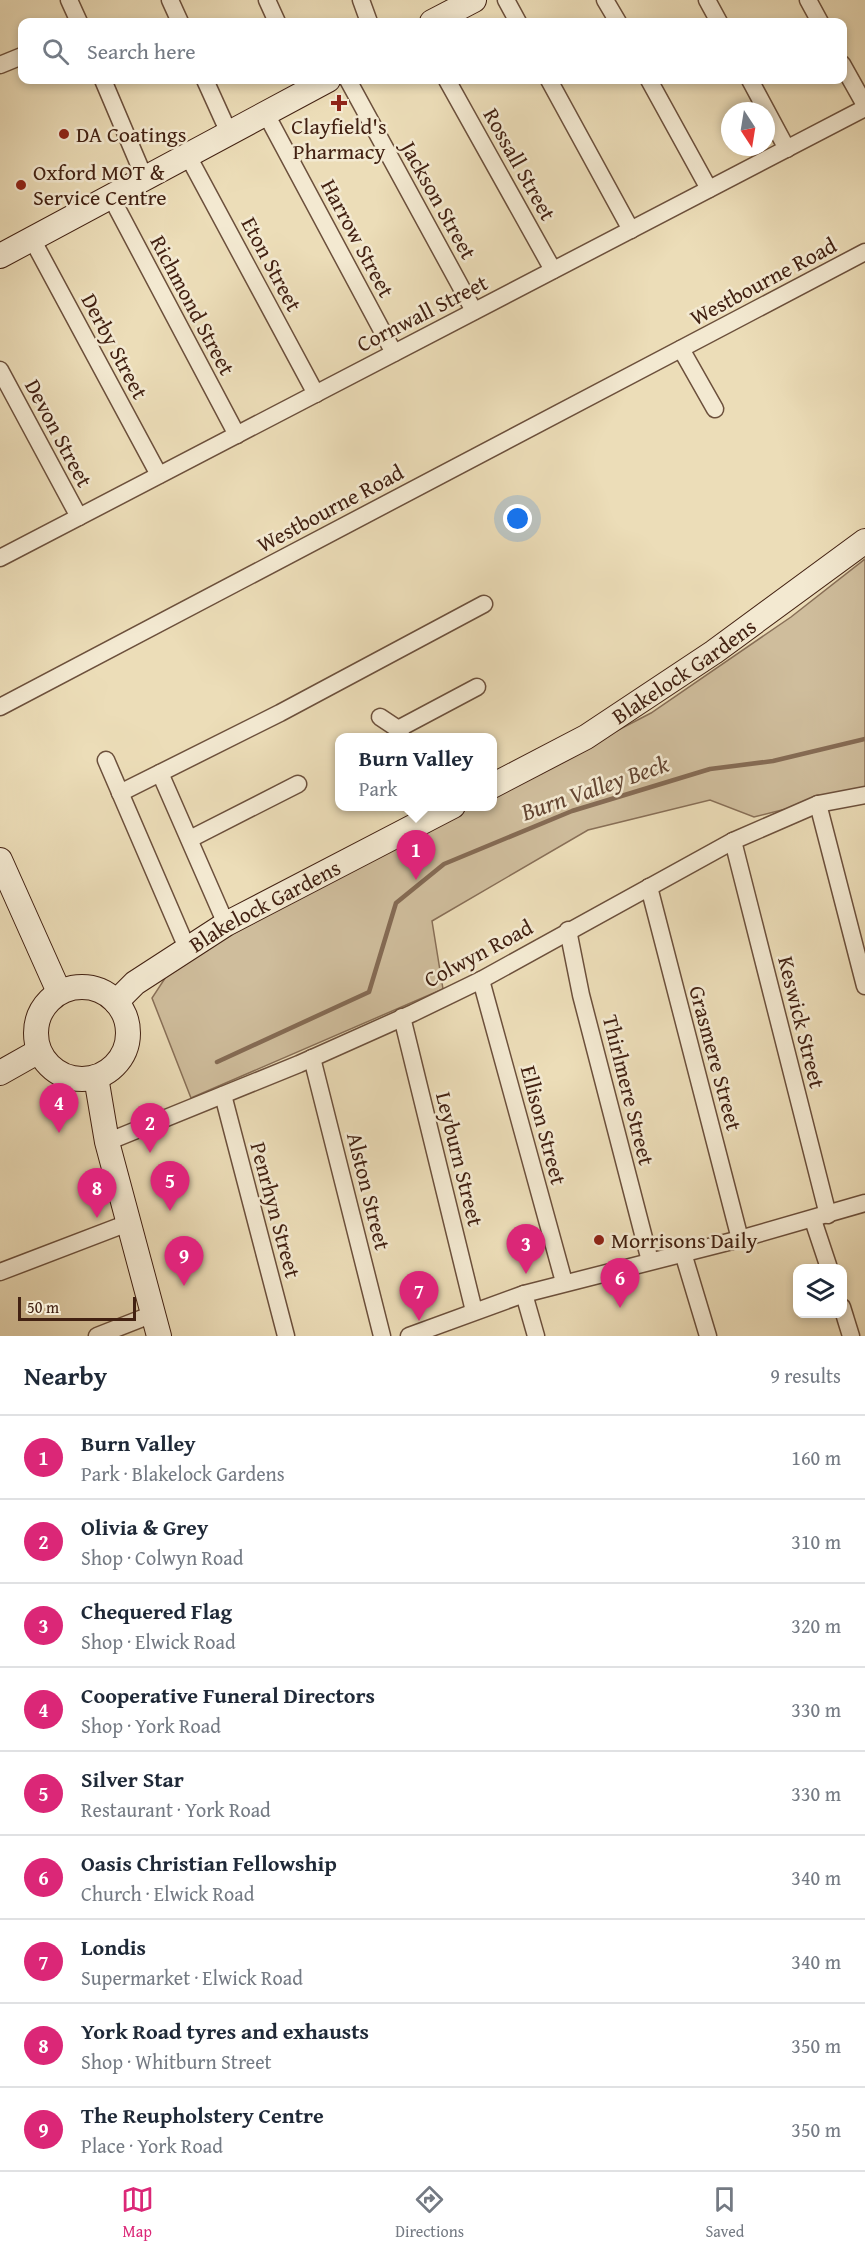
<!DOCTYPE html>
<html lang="en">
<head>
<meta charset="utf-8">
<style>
	body { margin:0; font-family:"Gentium Book Plus",serif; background:#f2f2f3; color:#1f2937 }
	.controls { position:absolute; right:18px; bottom:18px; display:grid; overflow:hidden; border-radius:12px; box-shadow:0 3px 9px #0003 }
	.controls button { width:54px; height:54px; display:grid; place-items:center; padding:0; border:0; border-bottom:2px solid #e0e1e3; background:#fff; color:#1f2937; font:30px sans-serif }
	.compass { position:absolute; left:721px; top:102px; width:54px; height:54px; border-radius:50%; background:#fff; box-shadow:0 3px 9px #0003; rotate:168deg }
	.scale { position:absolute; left:18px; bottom:15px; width:118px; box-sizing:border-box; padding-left:6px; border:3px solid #422112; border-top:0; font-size:16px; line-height:21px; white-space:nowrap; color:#422112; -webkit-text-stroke:4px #f3e9d1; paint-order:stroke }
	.you { position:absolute; left:518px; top:519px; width:21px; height:21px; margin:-15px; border:4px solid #fff; border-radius:50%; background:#1a73e8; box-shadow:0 0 0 9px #1a73e833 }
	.badge { display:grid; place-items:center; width:39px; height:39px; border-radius:50%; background:#db2777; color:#fff; font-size:20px; font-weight:700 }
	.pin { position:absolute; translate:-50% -50px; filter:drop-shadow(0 2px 3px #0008) }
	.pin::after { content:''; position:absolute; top:32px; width:21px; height:18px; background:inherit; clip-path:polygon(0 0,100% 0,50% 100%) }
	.popup { position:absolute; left:335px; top:733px; width:162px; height:78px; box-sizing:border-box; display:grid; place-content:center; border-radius:12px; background:#fff; filter:drop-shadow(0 2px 4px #0005); font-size:20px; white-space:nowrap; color:#747a83 }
	.popup b { font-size:22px; color:#1f2937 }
	.popup::after { content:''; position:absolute; left:50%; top:100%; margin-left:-12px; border:12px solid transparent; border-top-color:#fff }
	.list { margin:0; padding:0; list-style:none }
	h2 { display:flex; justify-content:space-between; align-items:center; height:78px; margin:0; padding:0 24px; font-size:26px }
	h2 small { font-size:20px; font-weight:400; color:#747a83 }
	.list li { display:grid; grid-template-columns:39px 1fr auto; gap:18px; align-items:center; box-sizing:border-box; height:84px; padding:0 24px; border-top:2px solid #e0e1e3 }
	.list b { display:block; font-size:22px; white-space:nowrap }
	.list p { margin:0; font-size:20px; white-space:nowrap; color:#747a83 }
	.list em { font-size:20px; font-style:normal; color:#747a83 }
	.icon { flex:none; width:33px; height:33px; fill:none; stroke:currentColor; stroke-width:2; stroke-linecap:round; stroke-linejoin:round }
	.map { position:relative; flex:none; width:865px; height:1336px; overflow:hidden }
	.search { position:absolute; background:#fff; box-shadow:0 3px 9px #0003; left:18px; right:18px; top:18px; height:66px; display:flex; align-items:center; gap:15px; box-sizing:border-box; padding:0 21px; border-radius:12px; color:#747a83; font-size:22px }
	.sheet { height:834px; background:#fff }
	nav { display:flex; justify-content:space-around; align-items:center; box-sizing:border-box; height:84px; border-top:2px solid #e0e1e3; background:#fff; font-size:16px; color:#747a83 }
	nav a { display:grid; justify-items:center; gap:3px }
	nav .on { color:#db2777 }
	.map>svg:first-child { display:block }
	.green { fill:#cfbd9c; stroke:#886f57; stroke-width:1.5 }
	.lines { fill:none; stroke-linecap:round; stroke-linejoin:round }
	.stream { stroke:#856b54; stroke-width:4.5 }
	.street-casing { stroke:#6c503c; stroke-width:19 }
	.secondary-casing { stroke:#422112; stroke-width:26 }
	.street { stroke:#f3e9d1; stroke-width:16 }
	.secondary { stroke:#f3e9d1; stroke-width:24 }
	.poi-dot { fill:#8f2418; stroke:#f3e9d1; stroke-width:2 }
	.labels { text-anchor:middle; stroke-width:5; stroke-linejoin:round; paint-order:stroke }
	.poi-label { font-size:22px; fill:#422112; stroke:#f3e9d1; text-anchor:start }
	.street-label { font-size:22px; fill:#422112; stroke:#f3e9d1 }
	.water-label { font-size:24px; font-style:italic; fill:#644633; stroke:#f3e9d1 }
</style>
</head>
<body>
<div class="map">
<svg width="865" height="1336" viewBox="0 0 865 1336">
	<rect width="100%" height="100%" fill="#ecddb8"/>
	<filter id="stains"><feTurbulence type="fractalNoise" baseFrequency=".00333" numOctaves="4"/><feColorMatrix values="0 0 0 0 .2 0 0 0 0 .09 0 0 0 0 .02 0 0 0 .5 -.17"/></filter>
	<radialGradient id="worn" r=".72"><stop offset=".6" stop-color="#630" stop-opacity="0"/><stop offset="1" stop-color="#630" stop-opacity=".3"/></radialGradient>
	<path class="green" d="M865 559V789L754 817 710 800 588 830 432 921 443 989 191 1098 152 998 173 966 470 807 492 806 493 795 651 713 791 617Z"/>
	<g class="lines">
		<path class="stream" d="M217 1062 369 992 396 903 444 864 572 811 710 769 773 761 865 739"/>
		<g class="street-casing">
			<g id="street">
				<path d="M69 0 79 22"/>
				<path d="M170 0 180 22"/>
				<path d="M267 0 277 22"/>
				<path d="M361 0 369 22"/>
				<path d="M506 0 518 22"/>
				<path d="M605 0 618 22"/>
				<path d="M707 0 719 22"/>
				<path d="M808 0 820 22"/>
				<path d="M842 64 865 105"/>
				<path d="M0 65 22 56"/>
				<path d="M103 80 145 179"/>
				<path d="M205 80 229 133"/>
				<path d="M348 80 474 311"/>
				<path d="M447 80 553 270"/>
				<path d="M549 80 631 230"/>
				<path d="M649 80 709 189"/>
				<path d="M750 80 787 149"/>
				<path d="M266 114 394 353"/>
				<path d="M188 156 316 394"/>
				<path d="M111 197 237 435"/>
				<path d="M32 239 159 475"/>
				<path d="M681 349 715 409"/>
				<path d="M0 370 79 517"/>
				<path d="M0 558 865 108"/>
				<path d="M0 707 865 252"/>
				<path d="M380 717 398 729 402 737"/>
				<path d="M398 729 477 687"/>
				<path d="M106 760 187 948"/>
				<path d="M160 773 226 924"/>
				<path d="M120 793 280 713 484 604"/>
				<path d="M818 804 865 986"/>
				<path d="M190 839 298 784"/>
				<path d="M733 841 828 1215"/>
				<path d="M649 887 740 1239"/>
				<path d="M568 930 581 995 650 1261"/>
				<path d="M481 980 564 1282"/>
				<path d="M402 1017 474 1311"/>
				<path d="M312 1058 382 1336"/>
				<path d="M223 1095 286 1336"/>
				<path d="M107 1142 299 1064 413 1013 481 980 733 841 818 804 865 795"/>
				<path d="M813 1220 829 1268"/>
				<path d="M683 1253 708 1336"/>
				<path d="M0 1272 128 1223"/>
				<path d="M524 1294 536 1336"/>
				<path d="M842 1307 851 1336"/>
				<path d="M97 1336 153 1314"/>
				<path d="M409 1336 524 1294 740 1239 865 1203"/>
			</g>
		</g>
		<g class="secondary-casing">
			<g id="secondary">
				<path d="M432 22 474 0"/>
				<path d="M0 256 328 80"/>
				<path id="s1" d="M492 786 586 737 714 652 865 541"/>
				<path d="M0 860 59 992"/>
				<circle cx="82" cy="1033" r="46"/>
				<path id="s2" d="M116 1002 135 983 226 924 453 806"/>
				<path d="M0 1073 39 1051"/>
				<path d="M96 1077 107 1142 159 1336"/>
			</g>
		</g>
		<use href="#street" class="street"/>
		<use href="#secondary" class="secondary"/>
	</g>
	<g class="poi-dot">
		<path d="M336 94h6v6h6v6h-6v6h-6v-6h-6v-6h6z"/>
		<circle cx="64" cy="134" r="6"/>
		<circle cx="21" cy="185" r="6"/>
		<circle cx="599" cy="1240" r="6"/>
	</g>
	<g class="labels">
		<g class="poi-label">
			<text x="339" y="134" text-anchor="middle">Clayfield's<tspan x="339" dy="25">Pharmacy</tspan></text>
			<text x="76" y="142">DA Coatings</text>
			<text x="33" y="180">Oxford MOT &amp;<tspan x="33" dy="25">Service Centre</tspan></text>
			<text x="611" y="1248">Morrisons Daily</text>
		</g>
		<g class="street-label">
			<text transform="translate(520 164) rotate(61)" y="8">Rossall Street</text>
			<text transform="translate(439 200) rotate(61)" y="8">Jackson Street</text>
			<text transform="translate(358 238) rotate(62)" y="8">Harrow Street</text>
			<text transform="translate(272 264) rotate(62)" y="8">Eton Street</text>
			<text transform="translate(763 281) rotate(-28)" y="8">Westbourne Road</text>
			<text transform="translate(193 305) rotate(62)" y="8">Richmond Street</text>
			<text transform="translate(422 313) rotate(-27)" y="8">Cornwall Street</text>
			<text transform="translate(115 346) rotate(62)" y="8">Derby Street</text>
			<text transform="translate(59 433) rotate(62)" y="8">Devon Street</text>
			<text transform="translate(330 508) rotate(-28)" y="8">Westbourne Road</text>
			<text dy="8" stroke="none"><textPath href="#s1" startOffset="224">Blakelock Gardens</textPath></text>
			<text dy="8" stroke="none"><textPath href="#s2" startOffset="178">Blakelock Gardens</textPath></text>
			<text transform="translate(478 953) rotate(-28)" y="8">Colwyn Road</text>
			<text transform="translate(802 1022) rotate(76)" y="8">Keswick Street</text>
			<text transform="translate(716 1058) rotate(75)" y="8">Grasmere Street</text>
			<text transform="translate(629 1090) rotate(76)" y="8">Thirlmere Street</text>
			<text transform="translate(544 1125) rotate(75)" y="8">Ellison Street</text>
			<text transform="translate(460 1159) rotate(76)" y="8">Leyburn Street</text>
			<text transform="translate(369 1191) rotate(76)" y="8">Alston Street</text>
			<text transform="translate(276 1210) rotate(75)" y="8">Penrhyn Street</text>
		</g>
		<g class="water-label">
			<text transform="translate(595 788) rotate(-19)" y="8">Burn Valley Beck</text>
		</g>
	</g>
	<rect width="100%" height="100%" filter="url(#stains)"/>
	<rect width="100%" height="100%" fill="url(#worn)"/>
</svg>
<div class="controls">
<button><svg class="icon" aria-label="layers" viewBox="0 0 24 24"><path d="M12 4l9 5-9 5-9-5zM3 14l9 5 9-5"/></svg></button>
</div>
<svg class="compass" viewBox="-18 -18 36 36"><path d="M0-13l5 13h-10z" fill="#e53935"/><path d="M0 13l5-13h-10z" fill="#747a83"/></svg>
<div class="scale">50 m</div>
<div class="you"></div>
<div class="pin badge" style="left:416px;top:880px">1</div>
<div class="popup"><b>Burn Valley</b>Park</div>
<div class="pin badge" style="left:150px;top:1153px">2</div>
<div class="pin badge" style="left:526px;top:1274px">3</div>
<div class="pin badge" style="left:59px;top:1133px">4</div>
<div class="pin badge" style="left:170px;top:1211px">5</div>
<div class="pin badge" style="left:620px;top:1308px">6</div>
<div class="pin badge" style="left:419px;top:1321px">7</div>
<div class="pin badge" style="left:97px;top:1218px">8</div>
<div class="pin badge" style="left:184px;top:1286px">9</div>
<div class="search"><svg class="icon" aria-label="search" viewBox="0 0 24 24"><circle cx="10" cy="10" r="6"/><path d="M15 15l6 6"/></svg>Search here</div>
</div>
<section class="sheet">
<h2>Nearby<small>9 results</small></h2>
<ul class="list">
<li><span class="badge">1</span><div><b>Burn Valley</b><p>Park · Blakelock Gardens</p></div><em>160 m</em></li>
<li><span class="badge">2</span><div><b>Olivia &amp; Grey</b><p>Shop · Colwyn Road</p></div><em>310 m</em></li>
<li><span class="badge">3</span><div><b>Chequered Flag</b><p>Shop · Elwick Road</p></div><em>320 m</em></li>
<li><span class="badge">4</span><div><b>Cooperative Funeral Directors</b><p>Shop · York Road</p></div><em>330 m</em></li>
<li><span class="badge">5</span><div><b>Silver Star</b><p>Restaurant · York Road</p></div><em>330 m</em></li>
<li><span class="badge">6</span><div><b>Oasis Christian Fellowship</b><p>Church · Elwick Road</p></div><em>340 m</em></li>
<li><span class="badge">7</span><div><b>Londis</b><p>Supermarket · Elwick Road</p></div><em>340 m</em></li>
<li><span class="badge">8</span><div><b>York Road tyres and exhausts</b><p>Shop · Whitburn Street</p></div><em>350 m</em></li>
<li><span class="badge">9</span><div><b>The Reupholstery Centre</b><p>Place · York Road</p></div><em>350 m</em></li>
</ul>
</section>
<nav>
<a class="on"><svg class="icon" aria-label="map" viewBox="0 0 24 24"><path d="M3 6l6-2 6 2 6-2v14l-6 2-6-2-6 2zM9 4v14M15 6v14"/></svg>Map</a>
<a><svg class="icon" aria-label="directions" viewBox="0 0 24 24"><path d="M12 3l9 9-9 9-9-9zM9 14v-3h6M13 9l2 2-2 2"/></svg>Directions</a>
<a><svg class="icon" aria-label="saved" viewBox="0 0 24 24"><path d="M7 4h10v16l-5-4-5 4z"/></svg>Saved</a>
</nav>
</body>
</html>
